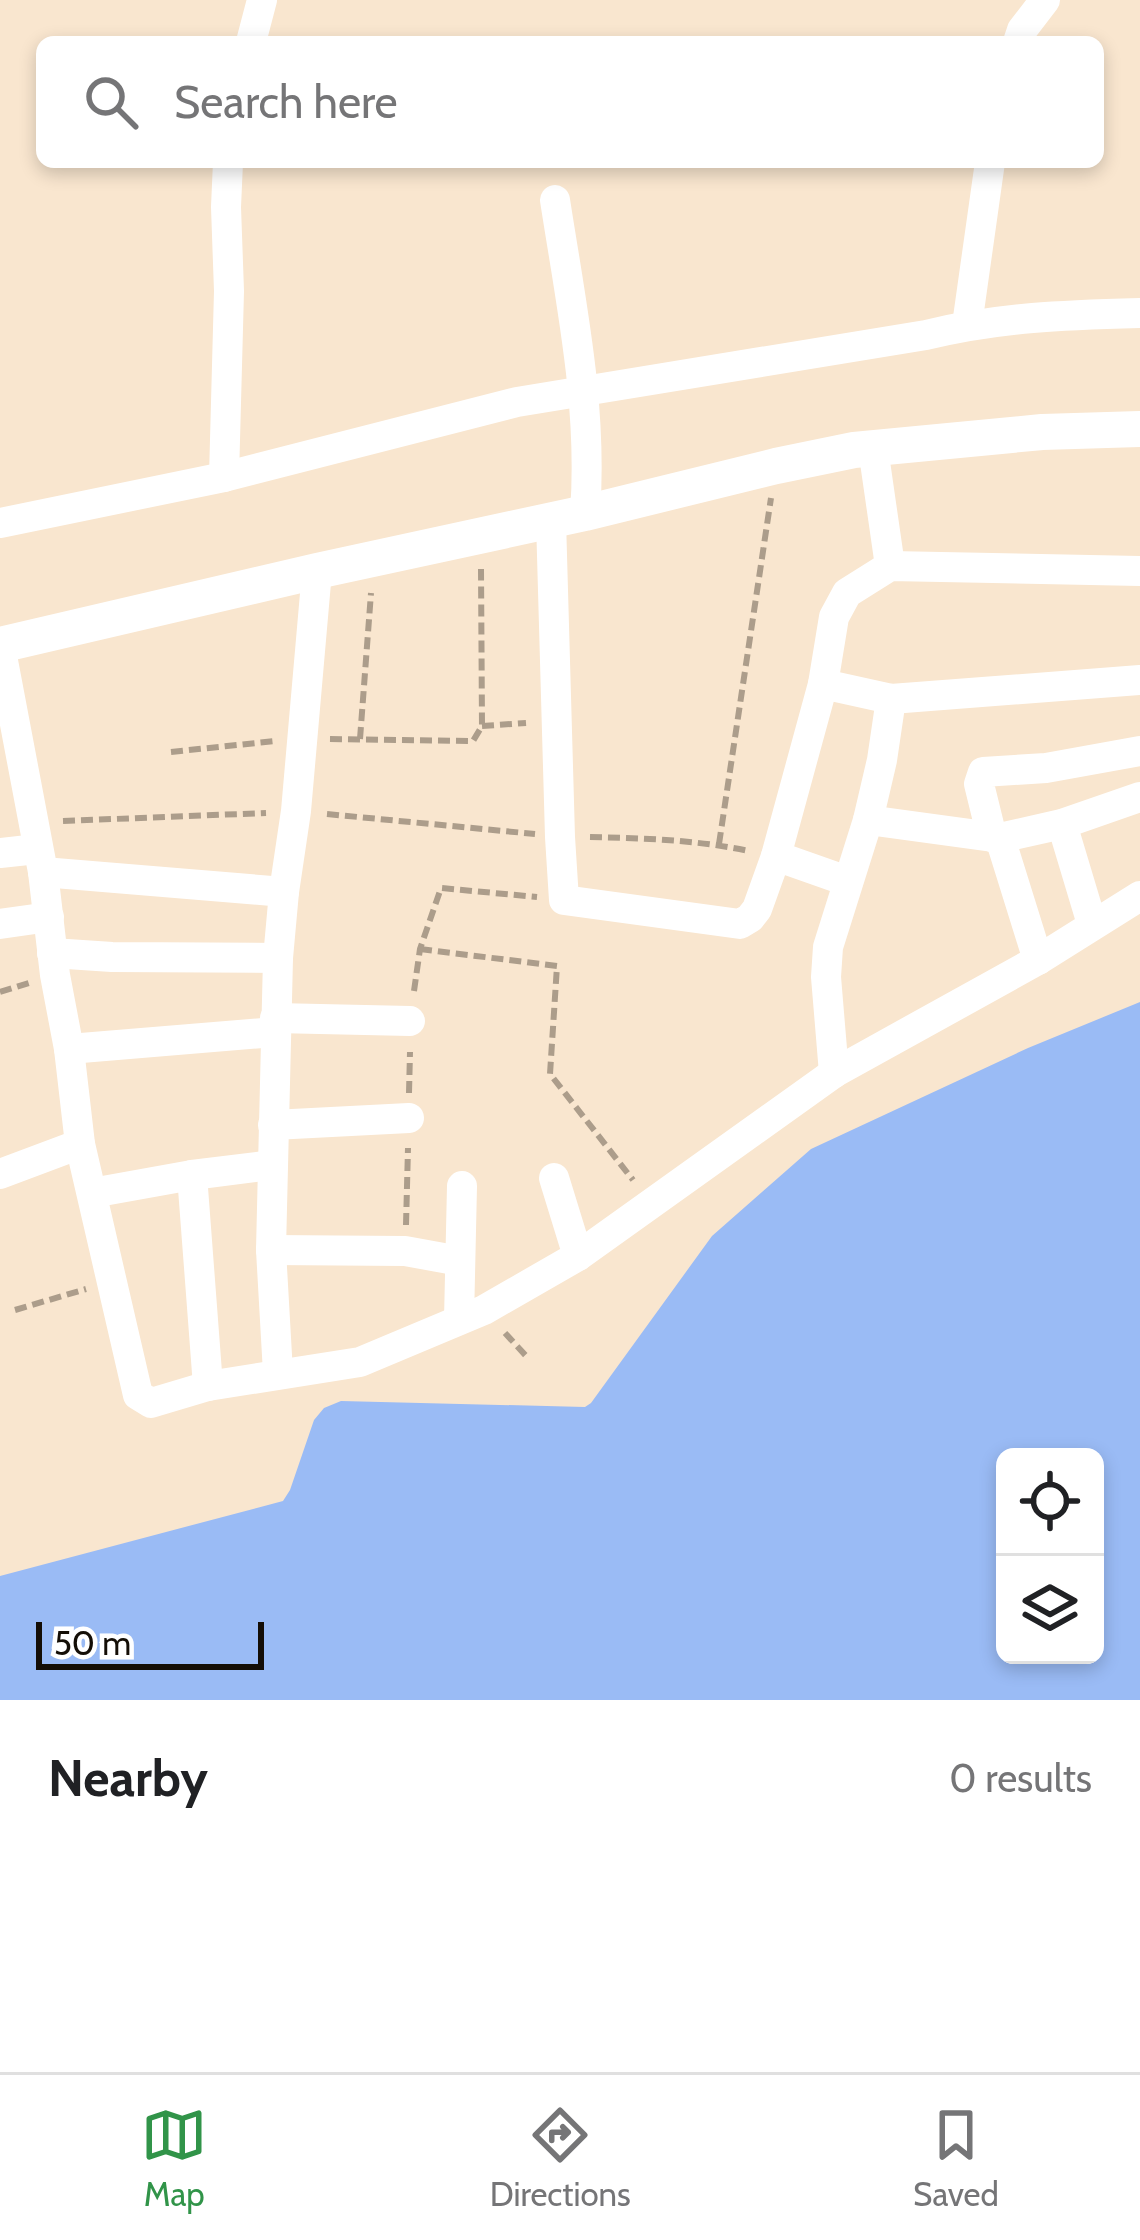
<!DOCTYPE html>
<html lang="en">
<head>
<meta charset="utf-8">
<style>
	body { margin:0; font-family:Cabin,sans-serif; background:#f6f6f6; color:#202124 }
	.controls { position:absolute; right:36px; bottom:36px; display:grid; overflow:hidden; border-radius:18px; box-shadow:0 6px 18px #0003 }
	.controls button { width:108px; height:108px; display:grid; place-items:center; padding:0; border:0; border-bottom:3px solid #e0e0e0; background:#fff; color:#202124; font:60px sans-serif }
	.scale { position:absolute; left:36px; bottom:30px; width:228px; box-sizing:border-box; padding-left:12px; border:6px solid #140e06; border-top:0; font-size:33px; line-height:42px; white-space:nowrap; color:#140e06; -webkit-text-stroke:9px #fff; paint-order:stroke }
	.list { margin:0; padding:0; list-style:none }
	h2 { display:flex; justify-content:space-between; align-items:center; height:156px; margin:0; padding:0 48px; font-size:51px }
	h2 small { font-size:39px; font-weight:400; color:#757577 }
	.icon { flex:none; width:66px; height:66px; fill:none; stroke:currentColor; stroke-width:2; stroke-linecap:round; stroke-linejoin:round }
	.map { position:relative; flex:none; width:1140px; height:1700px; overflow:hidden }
	.search { position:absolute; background:#fff; box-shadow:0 6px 18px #0003; left:36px; right:36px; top:36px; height:132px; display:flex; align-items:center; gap:30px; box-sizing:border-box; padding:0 42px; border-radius:18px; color:#757577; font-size:45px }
	.sheet { height:372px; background:#fff }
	nav { display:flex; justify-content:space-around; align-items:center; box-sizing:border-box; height:168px; border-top:3px solid #e0e0e0; background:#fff; font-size:33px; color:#757577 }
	nav a { display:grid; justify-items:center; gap:6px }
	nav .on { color:#319449 }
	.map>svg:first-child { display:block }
	.water { fill:#9abbf5; fill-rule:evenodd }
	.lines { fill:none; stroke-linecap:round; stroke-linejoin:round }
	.path { stroke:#ac9d8b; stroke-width:6; stroke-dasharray:12 6; stroke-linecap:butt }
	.minor { stroke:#fff; stroke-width:30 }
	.tertiary { stroke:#fff; stroke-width:36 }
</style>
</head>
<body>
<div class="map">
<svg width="1140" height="1700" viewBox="0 0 1140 1700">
	<rect width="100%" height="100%" fill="#f9e6cf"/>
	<path class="water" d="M1140 1002V1700H0V1576L283 1501 290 1490 314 1420 324 1408 341 1401 585 1407 591 1403 712 1236 811 1149 1028 1048ZM1005 1457H1095V1655H1005Z"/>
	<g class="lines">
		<g class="path">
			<path d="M482 726 526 723"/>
			<path d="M330 739 473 741 482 726 481 569"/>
			<path d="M360 739 371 593"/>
			<path d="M171 752 275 741"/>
			<path d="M327 814 535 834"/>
			<path d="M63 821 266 813"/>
			<path d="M590 837C643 838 697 840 749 851"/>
			<path d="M719 844 771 498"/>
			<path d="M420 949 557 966 550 1074 633 1180"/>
			<path d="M414 991 420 949 441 888 537 897"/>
			<path d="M0 992 29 983"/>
			<path d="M409 1093 410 1052"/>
			<path d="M406 1225 408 1148"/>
			<path d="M15 1310 86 1289"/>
			<path d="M505 1333 527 1357"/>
		</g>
		<g class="minor">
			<path d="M251 42 262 0"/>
			<path d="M1018 42 1022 30 1045 0"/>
			<path d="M555 200C571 304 593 407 585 513"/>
			<path d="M967 325 990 162"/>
			<path d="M873 448 890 566"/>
			<path d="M224 477 229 291 226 207 228 162"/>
			<path d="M551 520 560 837 564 900 740 924 750 918 757 909 776 856 823 684 834 617 847 593 890 566 1140 571"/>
			<path d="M0 523 224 477 517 402 926 335C999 317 1066 315 1140 313"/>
			<path d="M0 645 43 872 55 975 69 1049 80 1144 138 1395 151 1403 208 1386 360 1362 484 1310 578 1256 834 1073 1038 960 1140 896"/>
			<path d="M823 684 891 699 1140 680"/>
			<path d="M868 820 1000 838 1062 824 1140 797"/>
			<path d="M1062 824 1092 924"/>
			<path d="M992 837 979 784 983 772 1046 768 1140 751"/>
			<path d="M1000 838 1038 960"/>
			<path d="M0 853 37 849"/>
			<path d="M776 856 847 881"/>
			<path d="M43 872 284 892"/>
			<path d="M0 924 49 917"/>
			<path d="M52 953 112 957 278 958"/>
			<path d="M275 1018 410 1021"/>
			<path d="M69 1049 275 1032"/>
			<path d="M834 1073 826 977 828 947 868 820 882 760 891 699"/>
			<path d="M273 1125 409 1118"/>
			<path d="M0 1174 80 1144"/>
			<path d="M192 1175 208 1386"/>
			<path d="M554 1178 578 1256"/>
			<path d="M92 1193 192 1175 272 1165"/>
			<path d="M271 1250 405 1251 460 1261"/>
			<path d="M459 1320 462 1186"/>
			<path d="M278 1373 271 1250 278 958 284 892 296 811 317 571"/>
		</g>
		<path class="tertiary" d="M0 645 317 571 585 513 776 466 854 450 1042 432 1140 429"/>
	</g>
</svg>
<div class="controls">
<button><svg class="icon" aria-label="locate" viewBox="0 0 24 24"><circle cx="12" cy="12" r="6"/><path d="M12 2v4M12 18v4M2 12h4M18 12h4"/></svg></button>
<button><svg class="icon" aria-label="layers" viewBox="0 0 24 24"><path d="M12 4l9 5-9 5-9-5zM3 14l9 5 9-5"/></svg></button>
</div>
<div class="scale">50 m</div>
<div class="search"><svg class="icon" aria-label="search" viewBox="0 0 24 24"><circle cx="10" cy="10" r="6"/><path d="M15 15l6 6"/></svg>Search here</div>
</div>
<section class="sheet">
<h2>Nearby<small>0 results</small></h2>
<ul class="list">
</ul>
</section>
<nav>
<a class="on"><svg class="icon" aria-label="map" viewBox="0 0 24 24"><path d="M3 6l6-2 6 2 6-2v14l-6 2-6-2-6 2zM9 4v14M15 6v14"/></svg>Map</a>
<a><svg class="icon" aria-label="directions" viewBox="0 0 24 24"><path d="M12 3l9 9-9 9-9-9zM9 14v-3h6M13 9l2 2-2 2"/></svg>Directions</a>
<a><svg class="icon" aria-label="saved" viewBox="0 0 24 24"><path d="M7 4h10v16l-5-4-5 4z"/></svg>Saved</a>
</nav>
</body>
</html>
